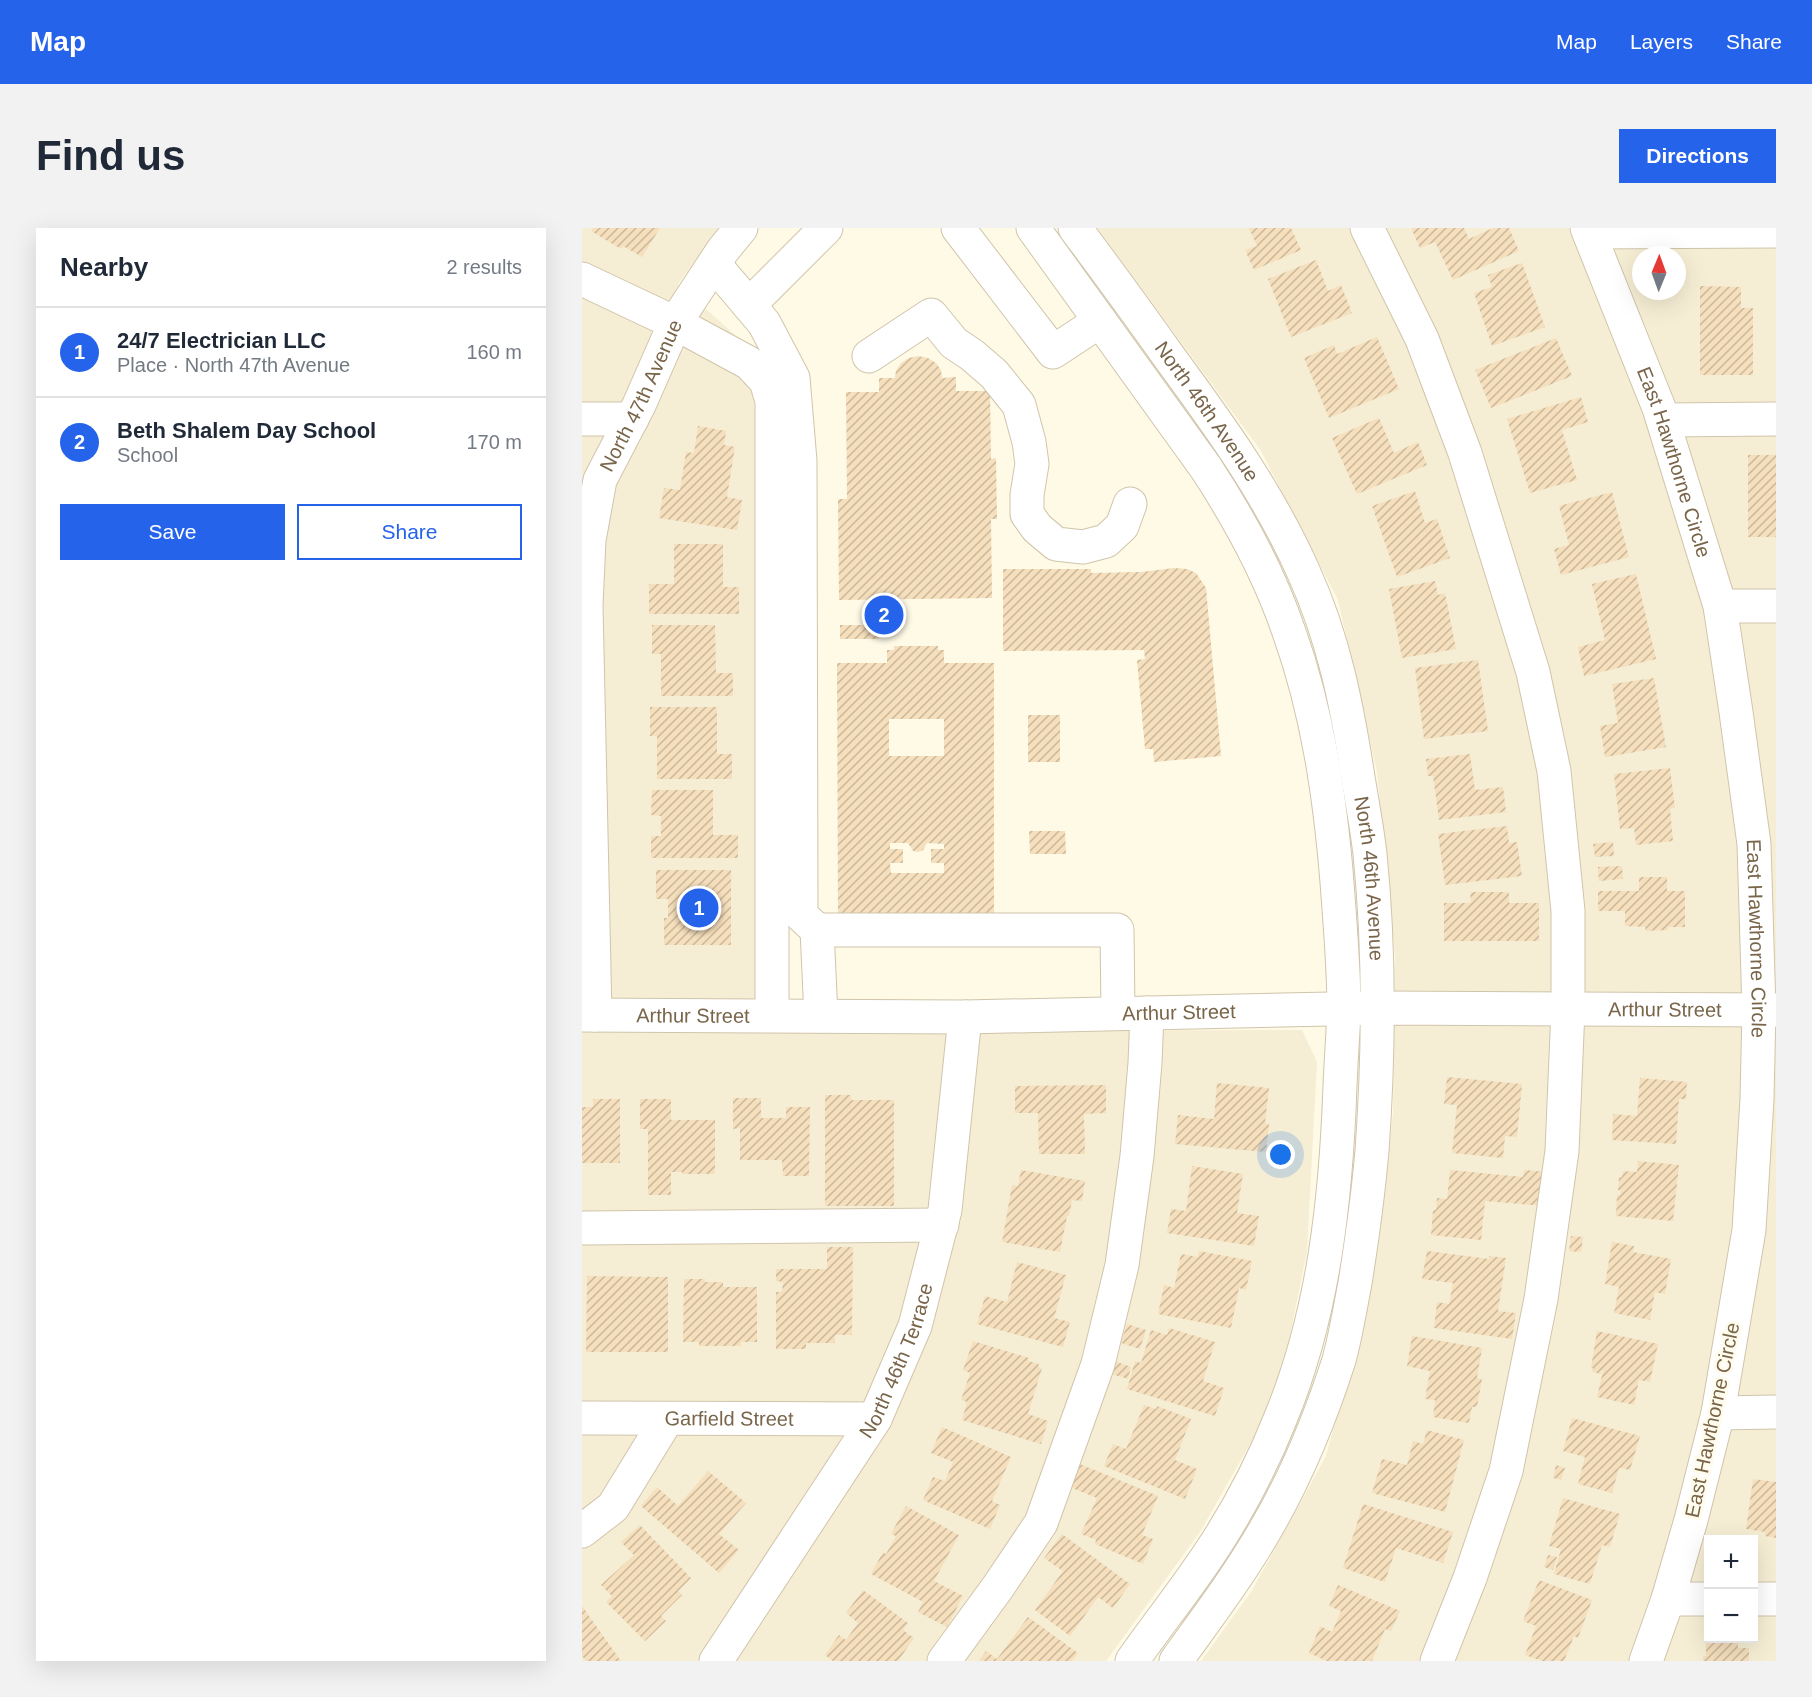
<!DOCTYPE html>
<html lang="en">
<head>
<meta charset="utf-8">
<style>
	body { margin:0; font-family:Arial,sans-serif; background:#f2f2f3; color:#1f2937 }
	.controls { position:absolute; right:18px; bottom:18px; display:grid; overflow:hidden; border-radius:0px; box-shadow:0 6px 24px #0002 }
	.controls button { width:54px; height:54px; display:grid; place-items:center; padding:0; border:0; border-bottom:2px solid #e0e1e3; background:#fff; color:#1f2937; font:30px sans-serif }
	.compass { position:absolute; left:1050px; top:18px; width:54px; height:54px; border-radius:50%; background:#fff; box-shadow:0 6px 24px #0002; rotate:1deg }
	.you { position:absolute; left:699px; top:927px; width:21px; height:21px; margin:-15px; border:4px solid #fff; border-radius:50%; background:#1a73e8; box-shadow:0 0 0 9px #1a73e833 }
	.badge { display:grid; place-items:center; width:39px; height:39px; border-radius:50%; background:#2563eb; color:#fff; font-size:20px; font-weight:700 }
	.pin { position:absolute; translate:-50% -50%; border:3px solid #fff; box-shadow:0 2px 6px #0006 }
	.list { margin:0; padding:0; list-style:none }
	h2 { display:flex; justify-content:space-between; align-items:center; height:78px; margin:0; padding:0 24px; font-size:26px }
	h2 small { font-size:20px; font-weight:400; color:#747a83 }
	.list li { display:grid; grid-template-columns:39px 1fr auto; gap:18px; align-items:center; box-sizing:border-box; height:90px; padding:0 24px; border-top:2px solid #e0e1e3 }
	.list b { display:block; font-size:22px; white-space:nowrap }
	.list p { margin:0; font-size:20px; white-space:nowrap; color:#747a83 }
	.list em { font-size:20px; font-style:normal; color:#747a83 }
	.actions { display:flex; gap:12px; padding:18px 24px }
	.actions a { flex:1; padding:14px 0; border:2px solid #2563eb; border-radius:0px; text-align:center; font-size:21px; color:#2563eb }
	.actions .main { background:#2563eb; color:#fff }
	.map { position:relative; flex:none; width:1194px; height:1433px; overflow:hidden; border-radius:0px }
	header { display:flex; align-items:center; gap:36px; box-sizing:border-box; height:84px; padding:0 30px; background:#2563eb; color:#fff }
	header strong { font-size:28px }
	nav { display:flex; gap:33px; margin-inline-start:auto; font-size:21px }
	.intro { display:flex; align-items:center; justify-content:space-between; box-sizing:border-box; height:144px; padding:0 36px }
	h1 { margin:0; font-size:42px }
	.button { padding:15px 27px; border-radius:0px; background:#2563eb; color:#fff; font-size:21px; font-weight:700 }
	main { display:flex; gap:36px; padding:0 36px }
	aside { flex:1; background:#fff; border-radius:0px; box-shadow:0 6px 24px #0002 }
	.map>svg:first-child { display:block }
	.residential { fill:#f6eed4; fill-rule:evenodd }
	.building { fill:url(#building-hatch); fill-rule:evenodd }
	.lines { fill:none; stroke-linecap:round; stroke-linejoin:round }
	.minor-casing { stroke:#d0c4ab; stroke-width:35 }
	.minor { stroke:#fff; stroke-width:33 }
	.labels { text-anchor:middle; stroke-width:6; stroke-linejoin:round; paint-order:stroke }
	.street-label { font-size:20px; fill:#796549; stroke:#fffcee }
</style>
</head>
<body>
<header>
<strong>Map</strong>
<nav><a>Map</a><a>Layers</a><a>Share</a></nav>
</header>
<div class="intro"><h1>Find us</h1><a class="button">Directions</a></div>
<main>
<aside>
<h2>Nearby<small>2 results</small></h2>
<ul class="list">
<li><span class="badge">1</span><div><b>24/7 Electrician LLC</b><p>Place · North 47th Avenue</p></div><em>160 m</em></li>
<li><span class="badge">2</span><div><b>Beth Shalem Day School</b><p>School</p></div><em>170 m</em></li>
</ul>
<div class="actions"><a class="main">Save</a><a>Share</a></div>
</aside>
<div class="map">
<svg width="1194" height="1433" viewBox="0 0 1194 1433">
	<defs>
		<pattern id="building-hatch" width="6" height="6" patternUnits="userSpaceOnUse" patternTransform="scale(1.5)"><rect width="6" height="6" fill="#f5dfbc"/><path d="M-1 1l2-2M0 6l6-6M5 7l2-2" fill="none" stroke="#cbb89b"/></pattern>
	</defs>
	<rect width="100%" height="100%" fill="#fefae6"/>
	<g class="residential">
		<path d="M0 0H137L96 56 192 142 193 804 720 802 735 834 725 1023 707 1112 684 1188 618 1304 524 1433H0Z"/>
		<path d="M515 0H1194V1433H619L669 1364 744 1228 779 1098 798 998 811 885 813 729 795 544 756 372 679 223ZM1059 27H1095V63H1059ZM1126 1312H1172V1410H1126Z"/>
	</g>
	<g class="building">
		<path d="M11 0H78L60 29 41 18 39 21 9 3Z"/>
		<path d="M667 0H709L719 22 672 42 663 22 675 18Z"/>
		<path d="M829 0H882L887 11 911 0H927L937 23 871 52 853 14 838 20Z"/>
		<path d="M734 32 746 63 759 57 770 85 709 109 686 51Z"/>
		<path d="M940 35 963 99 910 118 892 65 910 59 906 47Z"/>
		<path d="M1118 58 1159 59V80H1171V147H1118Z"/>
		<path d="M795 109 817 161 747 190 722 130 752 117 755 126Z"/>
		<path d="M974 110 990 148 909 180 893 142Z"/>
		<path d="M336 128 346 130 354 135 359 142 360 150 374 149V163H408L409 231 414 230 415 291H409L410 370 257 372 256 271H265L264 164H297V150H313L314 143 319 135 327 130Z"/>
		<path d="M999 169 1006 194 980 202 995 252 948 265 925 191Z"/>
		<path d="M797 190 812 225 836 214 845 237 775 266 750 210Z"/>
		<path d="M116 198 144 203 142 217 153 219 145 269 160 272 155 302 77 290 82 260 98 262 104 224 112 225Z"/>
		<rect x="1166" y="227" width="28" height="82"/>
		<path d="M833 263 843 295 855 291 868 330 815 349 790 278Z"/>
		<path d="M1030 264 1047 329 979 347 972 321 987 317 977 278Z"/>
		<path d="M92 316H141V359H157V386H67V356H92Z"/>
		<path d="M592 340 605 341 614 345 624 360 639 528 572 534 571 521H563L555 432 563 431 562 422 421 423V341H509V345L559 344Z"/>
		<path d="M1054 346 1074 431 1002 448 996 419 1023 412 1010 356Z"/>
		<path d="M853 353 856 367 863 365 874 421 820 430 807 361Z"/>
		<path d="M70 397H133L134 445H151V468H79V426H70Z"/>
		<path d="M258 397H296L297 411H258Z"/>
		<path d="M312 418H356V422H362V435H412V689H256L255 435H305V422H312ZM307 491H362V528H307ZM308 615H326L331 623 336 624 341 622 345 615 362 616V621H349V635H362V645H309L308 635H321V621H308Z"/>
		<path d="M896 432 906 503 842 511 833 440Z"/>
		<path d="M1072 450 1084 519 1023 529 1018 498 1036 495 1030 456Z"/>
		<path d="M68 479H135V526H150V551H75V508H68Z"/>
		<rect x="446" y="487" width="32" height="47"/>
		<path d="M888 526 893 562 921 559 924 584 857 592 851 548H846L844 531Z"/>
		<path d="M1088 540 1093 580 1088 581 1091 613 1054 617 1052 600 1038 601 1032 546Z"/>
		<path d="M70 562H131V607H156V630H69V608H79V588L69 587Z"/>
		<path d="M925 598 927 615 935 614 940 648 863 657 856 606Z"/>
		<path d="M447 603H483L484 626H448Z"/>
		<path d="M1031 614 1032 628 1013 629 1011 616Z"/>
		<path d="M1040 638 1041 651 1017 653 1016 639Z"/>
		<path d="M74 642H149V717H82V690H86V671H74Z"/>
		<path d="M1057 649H1085V663H1103V699H1086V702L1064 703 1063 699 1043 698V683H1016V663H1057Z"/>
		<path d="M888 664H927V675H957V713H862V675H889Z"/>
		<path d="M865 849 940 856 935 909 923 908 921 930 870 925 875 877 862 876Z"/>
		<path d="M1058 850 1105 854 1104 871H1097L1094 916 1030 912 1031 886 1055 888Z"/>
		<path d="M635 855 687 860 683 895 687 896 684 924 593 916 596 887 632 891Z"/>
		<path d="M524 857V885L502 886 503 926H457L456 885H433V858Z"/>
		<path d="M243 867H269V872H312V978H243Z"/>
		<path d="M151 870H179V890H204V879H228L227 948H201L200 932H158V900L151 901Z"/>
		<path d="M11 871H38V935H0V879H11Z"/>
		<path d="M58 871H89V892H133V946H100V944H89V967H66V901H58Z"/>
		<path d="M1056 933 1097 937 1091 993 1034 988 1035 967H1038L1039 963 1036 962 1037 949H1040L1041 943 1055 944Z"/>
		<path d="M610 938 661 946 655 985 677 988 672 1018 585 1005 589 981 604 983Z"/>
		<path d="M439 942 503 953 500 973 490 972 487 988H485L478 1024 420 1014 430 957 436 958Z"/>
		<path d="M868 942 941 949 942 942 966 944 963 978 903 973 899 1012 849 1007 851 982H854L855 970 865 971Z"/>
		<path d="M989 1008 1001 1009 999 1024 987 1023Z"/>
		<path d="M1030 1014 1052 1018 1051 1024 1089 1031 1083 1066 1073 1064 1068 1092 1032 1085 1037 1059 1023 1056Z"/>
		<path d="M245 1019H271L270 1107H253V1115H224V1121H194V1064H200L201 1054 194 1053V1041H245Z"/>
		<path d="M617 1023 670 1033 664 1062 657 1060 649 1100 576 1086 582 1057 592 1060 599 1026 616 1029Z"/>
		<path d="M845 1023 907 1031V1028L924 1030 916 1083 934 1085 930 1111 852 1100 855 1074 867 1076 871 1055 840 1051Z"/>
		<path d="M435 1034 484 1047 472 1090 488 1094 481 1119 395 1096 403 1068 425 1074Z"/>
		<path d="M5 1048 86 1049V1124H4Z"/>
		<path d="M102 1051H123V1054H141V1059H175V1114H159V1118H117V1114H101Z"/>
		<path d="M545 1096 564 1102 558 1121 539 1115Z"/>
		<path d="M587 1100 633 1114 621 1153 642 1160 633 1188 545 1161 553 1133 559 1135 569 1102 585 1107Z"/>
		<path d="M1015 1103 1076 1116 1068 1154 1057 1152 1052 1177 1015 1169 1021 1143 1019 1142V1146L1010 1144 1011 1140H1009Z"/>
		<path d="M830 1108 900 1120 895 1150 900 1151 895 1179H890L887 1195 851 1189 853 1172 843 1171 848 1143 825 1138Z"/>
		<path d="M391 1113 447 1130 446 1133 457 1136 456 1139 460 1140 446 1186 466 1193 459 1216 380 1192 385 1174 379 1172 388 1145 381 1142Z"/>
		<path d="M530 1132 549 1139 546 1151 526 1145Z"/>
		<path d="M562 1177 574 1181 575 1178 609 1191 593 1232 615 1241 603 1271 522 1238 531 1216 544 1221Z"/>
		<path d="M990 1190 1058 1208 1048 1242 1037 1240 1030 1265 996 1256 1003 1229 981 1223Z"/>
		<path d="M360 1199 429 1229 410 1273 418 1277 408 1301 341 1272 351 1249 363 1253 371 1234 349 1225Z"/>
		<path d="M845 1202 882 1212 863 1284 790 1265 800 1231 825 1237 831 1213 841 1216Z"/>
		<path d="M493 1234 576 1268 560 1307 571 1311 561 1336 513 1316 514 1312 499 1306 515 1270 483 1257Z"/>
		<path d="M974 1237 983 1240 979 1252 971 1250Z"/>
		<path d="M126 1243 164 1275 137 1306 157 1322 137 1345 59 1278 75 1259 96 1278Z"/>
		<path d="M1171 1251 1194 1254V1310L1183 1308V1304L1164 1301Z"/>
		<path d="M981 1270 1038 1286 1028 1319 1020 1317 1008 1356 972 1346 979 1321 967 1318Z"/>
		<path d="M781 1276 871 1304 861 1335 814 1320 803 1354 761 1340Z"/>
		<path d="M324 1278 377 1307 352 1353 381 1368 365 1399 336 1384 341 1374 289 1346 301 1324 304 1326 314 1308 309 1306Z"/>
		<path d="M58 1297 109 1350 96 1363 100 1367 79 1388 84 1393 63 1413 24 1374 30 1368 19 1357 52 1327 39 1314Z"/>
		<path d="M480 1306 548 1356 531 1380 516 1369 488 1408 453 1382 481 1343 462 1330Z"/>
		<path d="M966 1327 975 1329 971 1342 962 1339Z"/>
		<path d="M957 1352 1010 1372 996 1410 992 1408 982 1433H960L943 1427 954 1398 941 1393Z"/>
		<path d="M756 1357 818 1383 809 1403 803 1401 790 1433H745L727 1425 738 1398 750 1404 759 1383 747 1378Z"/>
		<path d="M281 1362 326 1395 321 1402 332 1410 316 1433H251L243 1427 257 1407 264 1412 276 1395 264 1385Z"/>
		<path d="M0 1378 39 1433H4L1 1429 0 1430Z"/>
		<path d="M446 1389 496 1425 490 1433H397L404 1423 415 1431Z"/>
		<path d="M1124 1397H1126V1410H1156V1420H1167V1433H1121V1428H1124Z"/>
	</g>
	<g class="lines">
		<g class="minor-casing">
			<g id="minor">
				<path d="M376 0 471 124 518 93"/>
				<path d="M451 0 624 240C658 292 687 345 707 404 736 485 748 569 755 654 758 696 762 739 762 782 761 807 759 833 758 858 754 971 742 1084 699 1189 682 1232 660 1275 635 1314 609 1355 578 1393 550 1433"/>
				<path id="s1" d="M493 0C526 44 558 88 590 133 640 201 688 268 722 345 752 411 765 478 776 549 780 574 785 600 788 626 798 725 797 824 790 923 786 968 780 1011 773 1055 768 1081 764 1106 757 1132 738 1191 714 1250 682 1304 656 1349 624 1391 594 1433"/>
				<path d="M785 0 840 111 883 225 951 444 972 543 986 683V781L980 923 959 1071 924 1243 888 1350 855 1433"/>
				<path id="s2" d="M1005 0 1077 180 1138 378 1154 484 1172 616 1177 782 1175 871 1167 1002 1136 1185 1109 1292 1086 1371 1064 1433"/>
				<path d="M1007 4 1194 3"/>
				<path d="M132 36 182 95 211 150 218 233 219 687 235 702 239 788"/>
				<path d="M0 51 93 95 167 135 184 153 190 173V787"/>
				<path d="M167 77 244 0"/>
				<path d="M287 128 349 87 372 115 390 127 412 146 437 177 447 214 450 236 445 267V286L455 300 474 316 501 319 524 313 540 298 548 276"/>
				<path d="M0 191H50"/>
				<path d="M1081 192 1194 191"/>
				<path d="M1138 378H1194"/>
				<path d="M235 702H535L536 785"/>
				<path id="s3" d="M0 787 383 789 796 780 1194 782"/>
				<path id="s4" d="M13 787 4 377 7 312 18 252 57 177 93 95 141 22 159 0"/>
				<path d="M0 1000 360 997"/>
				<path d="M1136 1185 1194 1184"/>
				<path id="s5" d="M0 1190 293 1191"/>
				<path d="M0 1303 31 1279 85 1191"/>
				<path d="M1086 1371H1126"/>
				<path d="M1172 1371H1194"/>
				<path id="s6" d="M134 1433 293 1191 333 1098 363 982 383 789"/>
				<path d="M362 1433 416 1359 459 1295 516 1136 540 1037 555 928 563 835 565 785"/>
			</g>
		</g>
		<use href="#minor" class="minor"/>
	</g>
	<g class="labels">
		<g class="street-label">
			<text dy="7" stroke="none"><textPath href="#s4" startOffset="630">North 47th Avenue</textPath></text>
			<text dy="7" stroke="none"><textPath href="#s1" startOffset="226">North 46th Avenue</textPath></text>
			<text dy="7" stroke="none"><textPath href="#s2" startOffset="250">East Hawthorne Circle</textPath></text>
			<text dy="7" stroke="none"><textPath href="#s1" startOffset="729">North 46th Avenue</textPath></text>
			<text dy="7" stroke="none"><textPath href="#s2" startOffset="736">East Hawthorne Circle</textPath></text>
			<text dy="7" stroke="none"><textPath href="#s3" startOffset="1083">Arthur Street</textPath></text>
			<text dy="7" stroke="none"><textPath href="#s3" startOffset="597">Arthur Street</textPath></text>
			<text dy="7" stroke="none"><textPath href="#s3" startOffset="111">Arthur Street</textPath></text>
			<text dy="7" stroke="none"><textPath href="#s6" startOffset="352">North 46th Terrace</textPath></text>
			<text dy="7" stroke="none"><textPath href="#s5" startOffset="147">Garfield Street</textPath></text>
			<text transform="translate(1130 1192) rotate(-78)" y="7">East Hawthorne Circle</text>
		</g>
	</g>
</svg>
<div class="controls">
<button>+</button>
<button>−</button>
</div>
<svg class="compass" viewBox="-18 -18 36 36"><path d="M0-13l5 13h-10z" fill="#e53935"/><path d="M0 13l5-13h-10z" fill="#747a83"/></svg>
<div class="you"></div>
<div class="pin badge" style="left:117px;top:680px">1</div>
<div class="pin badge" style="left:302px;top:387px">2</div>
</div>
</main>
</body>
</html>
